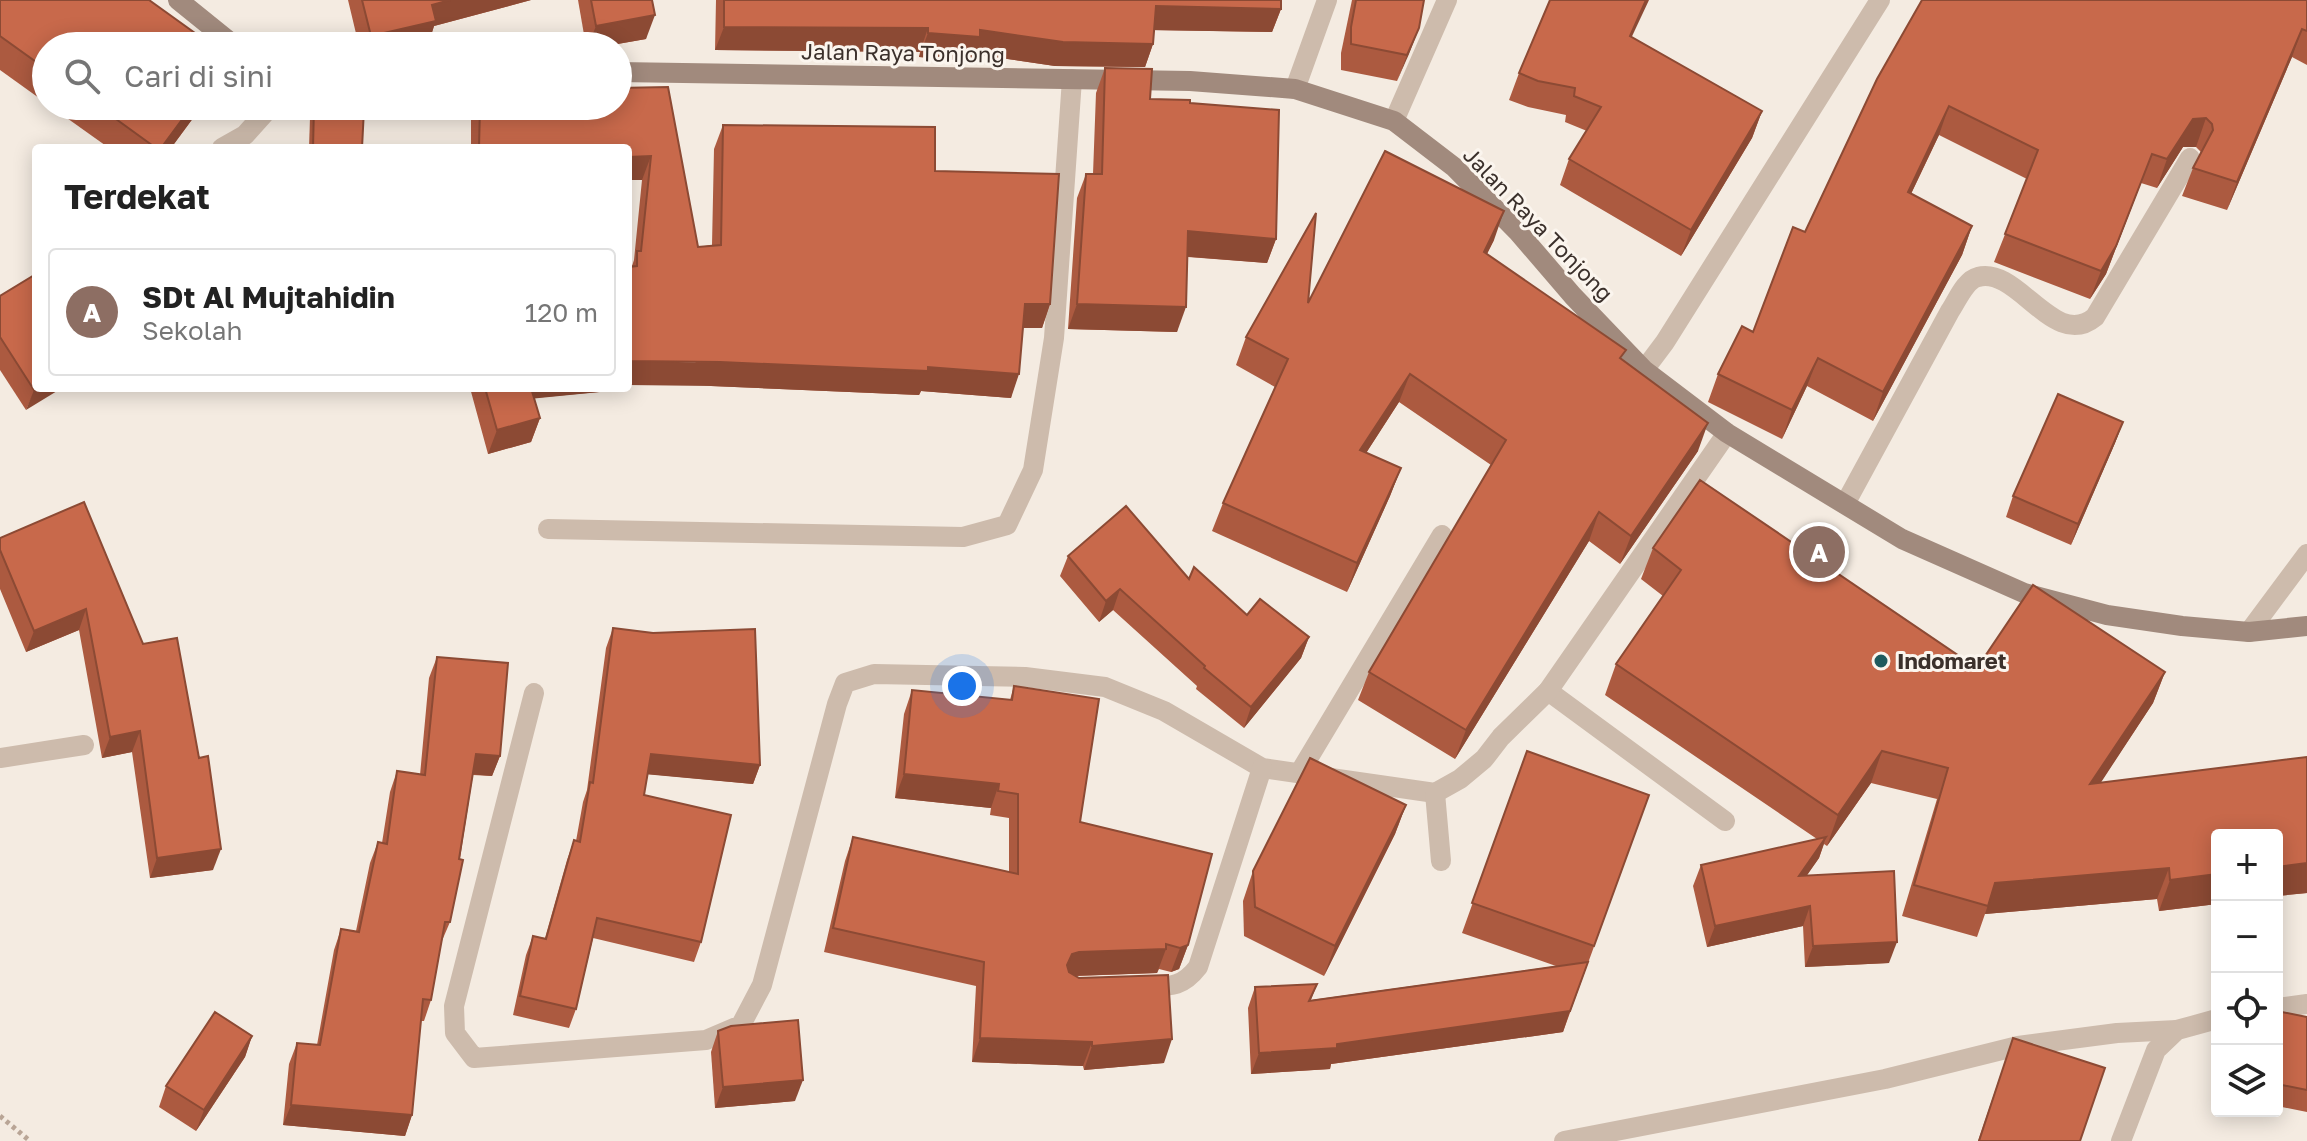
<!DOCTYPE html>
<html lang="id">
<head>
<meta charset="utf-8">
<style>
	body { margin:0; font-family:"Golos Text",sans-serif; background:#f6f6f6; color:#222 }
	.controls { position:absolute; right:24px; bottom:24px; display:grid; overflow:hidden; border-radius:8px; box-shadow:0 4px 20px #0003 }
	.controls button { width:72px; height:72px; display:grid; place-items:center; padding:0; border:0; border-bottom:2px solid #e0e0e0; background:#fff; color:#222; font:40px sans-serif }
	.you { position:absolute; left:962px; top:686px; width:28px; height:28px; margin:-20px; border:6px solid #fff; border-radius:50%; background:#1a73e8; box-shadow:0 0 0 12px #1a73e833 }
	.badge { display:grid; place-items:center; width:52px; height:52px; border-radius:50%; background:#0f766e; color:#fff; font-size:26px; font-weight:700 }
	.pin { position:absolute; translate:-50% -50%; border:4px solid #fff; box-shadow:0 2px 8px #0006 }
	.list { margin:0; padding:0; list-style:none }
	h2 { display:flex; justify-content:space-between; align-items:center; height:104px; margin:0; padding:0 32px; font-size:34px }
	h2 small { font-size:26px; font-weight:400; color:#767676 }
	.list li { display:grid; grid-template-columns:52px 1fr auto; gap:24px; align-items:center; box-sizing:border-box; height:128px; margin:0 16px 16px; padding:0 16px; border:2px solid #e0e0e0; border-radius:8px }
	.list b { display:block; font-size:30px; white-space:nowrap }
	.list p { margin:0; font-size:26px; white-space:nowrap; color:#767676 }
	.list em { font-size:26px; font-style:normal; color:#767676 }
	.icon { flex:none; width:44px; height:44px; fill:none; stroke:currentColor; stroke-width:2; stroke-linecap:round; stroke-linejoin:round }
	.map { position:relative; flex:none; width:2307px; height:1141px; overflow:hidden }
	.search { position:absolute; background:#fff; box-shadow:0 4px 20px #0003; left:32px; top:32px; width:600px; height:88px; display:flex; align-items:center; gap:20px; box-sizing:border-box; padding:0 28px; border-radius:44px; color:#767676; font-size:30px }
	.panel { position:absolute; background:#fff; box-shadow:0 4px 20px #0003; left:32px; top:144px; width:600px; height:248px; border-radius:8px }
	.map>svg:first-child { display:block }
	.lines { fill:none; stroke-linecap:round; stroke-linejoin:round }
	.path { stroke:#b9a596; stroke-width:5; stroke-dasharray:4 4; stroke-linecap:butt }
	.minor { stroke:#cdbbac; stroke-width:20 }
	.secondary { stroke:#a18a7d; stroke-width:20 }
	.wall { fill:#ac5a40 }
	.shaded-wall { fill:#8c4a34 }
	.building { fill:#c8694b; stroke:#8c4a34; stroke-width:2 }
	.poi-dot { fill:#1f5a5e; stroke:#fbf5ee; stroke-width:3 }
	.labels { text-anchor:middle; stroke-width:6; stroke-linejoin:round; paint-order:stroke }
	.street-label { font-size:22px; fill:#3b302b; stroke:#fbf5ee }
	.poi-label { font-size:22px; font-weight:bold; fill:#3b302b; stroke:#fbf5ee; text-anchor:start }
</style>
</head>
<body>
<div class="map">
<svg width="2307" height="1141" viewBox="0 0 2307 1141">
	<rect width="100%" height="100%" fill="#f4ebe1"/>
	<g class="lines">
		<path class="path" d="M0 1116 30 1141"/>
		<g class="minor">
			<path d="M1295 89 1327 0"/>
			<path d="M1394 121 1447 0"/>
			<path d="M222 148 245 135 271 106"/>
			<path d="M1644 370 1665 342 1880 0"/>
			<path d="M1845 504 1950 311C1957 301 1965 280 1978 277 2018 266 2054 351 2095 317L2190 158"/>
			<path d="M548 529 963 537 1007 525 1033 470 1054 338 1072 79"/>
			<path d="M2249 632 2307 554"/>
			<path d="M1548 691 1725 821"/>
			<path d="M534 693 454 1006 455 1033 474 1058 706 1040 741 1025 762 985 837 704 845 683 874 674 1025 677 1105 687 1164 711 1262 768 1435 793 1460 779 1484 759 1501 737 1548 691 1727 433"/>
			<path d="M0 758 84 745"/>
			<path d="M1300 772 1442 535"/>
			<path d="M1435 793 1441 861"/>
			<path d="M1142 987C1168 986 1181 989 1198 967L1262 768"/>
			<path d="M2277 1008 2307 1004"/>
			<path d="M1564 1141 1885 1079 2018 1046 2117 1033 2177 1030"/>
			<path d="M2121 1141 2156 1050 2177 1030 2217 1019"/>
		</g>
		<g class="secondary">
			<path d="M178 0 235 46"/>
			<path d="M618 72 1190 81 1295 89 1394 121 1454 167 1518 232 1573 296 1644 370 1727 433 1902 539 2024 593 2107 615 2182 626 2249 632 2307 626"/>
		</g>
	</g>
	<g class="wall">
		<path d="M0 0 46 46V103L0 70Z"/>
		<path d="M348 0H531L434 26 428 45 421 46H359Z"/>
		<path d="M578 0H652L646 39 606 46H586Z"/>
		<path d="M716 0H1281V9L1272 32 1154 30 1153 44 1145 67 1055 66 973 54 971 61 919 57 920 52 715 50Z"/>
		<path d="M1352 0H1424L1419 28 1397 81 1341 70V53Z"/>
		<path d="M2307 0V65L2292 57 2227 210 2182 196 2193 168 2201 152 2196 147H2183L2157 188 2141 183 2106 274 2090 299 1994 262 2027 179 1939 135 1911 194 1972 226 1962 255 1873 421 1807 386 1782 439 1708 402 1718 374 1753 332 1805 232 1877 79Z"/>
		<path d="M1632 37 1762 111 1752 138 1681 256 1560 185 1569 159 1587 131 1565 122 1566 115 1528 107 1509 100 1519 73Z"/>
		<path d="M1105 68 1150 99 1190 103 1276 239 1267 263 1188 257 1177 332 1068 329 1077 198 1086 174H1093L1096 93Z"/>
		<path d="M618 88 698 247 712 245 714 149 723 125 935 171 1050 304 1042 328H1023L1011 398 921 391 919 395 711 386 632 266 634 260 642 180H628V148H471V115L474 106H618Z"/>
		<path d="M50 106H202L171 148H109Z"/>
		<path d="M314 107 362 148H309L310 118Z"/>
		<path d="M1494 240 1487 254 1622 359 1698 451 1620 564 1589 541 1455 759 1358 700 1369 672 1491 465 1399 402 1366 453 1401 468 1390 496 1347 592 1212 531 1223 503 1275 387 1236 365 1246 337 1308 303Z"/>
		<path d="M0 296 36 388 26 410 0 370Z"/>
		<path d="M470 388H621L620 390 534 398 540 418 531 442 488 454Z"/>
		<path d="M2123 422 2115 443 2071 545 2006 517 2013 496Z"/>
		<path d="M84 502 213 870 150 878 132 752 102 758 79 630 26 652 0 589V538Z"/>
		<path d="M1653 548 1977 668 2165 672 2153 703 2100 783 2307 757V893L2277 896 2217 835V904L2159 911 2157 899 1985 914 1977 937 1902 916 1937 799 1871 783 1827 846 1824 844 1819 858 1806 876 1889 963 1805 967 1803 926 1707 947 1693 886 1701 865 1817 839 1605 695 1616 664 1663 596 1641 579Z"/>
		<path d="M1068 556 1189 579 1247 615 1309 637 1301 658 1244 728 1196 689 1197 686 1113 610 1099 622 1060 576Z"/>
		<path d="M613 628 760 765 753 784 648 774 644 795 701 942 694 962 593 938 576 1009 569 1028 513 1015 526 955 533 936 545 938 567 860 574 840 576 841 583 802 587 790 606 648Z"/>
		<path d="M437 657 500 756 492 776 473 775 450 922 441 943 431 1000 424 1021H421L412 1115 405 1136 283 1125 289 1064 297 1043 317 1045 334 950 341 929 356 931 370 863 378 842 382 843 390 792 397 771 420 775 429 678Z"/>
		<path d="M1014 686 1080 822 1188 945 1179 969 1171 972 1159 969 1157 973 1076 976 1164 1063 1084 1070 1083 1066 972 1062 976 986 824 952 845 861 853 837 1009 872V818L990 815 991 808 895 798 904 714 912 690 1010 700Z"/>
		<path d="M1527 751 1649 795 1563 1032 1331 1064 1330 1069 1251 1074 1248 1008 1255 987 1317 984 1311 1000 1556 966 1462 933Z"/>
		<path d="M1406 805 1395 834 1324 976 1244 936 1243 901 1253 871Z"/>
		<path d="M2277 1011 2307 1017V1112L2277 1106Z"/>
		<path d="M718 1031 795 1101 715 1108 711 1052Z"/>
		<path d="M252 1036 245 1057 196 1131 159 1107 166 1086Z"/>
		<path d="M2013 1038 2080 1141H1978Z"/>
	</g>
	<g class="shaded-wall">
		<path d="M450 0H531L434 26 428 45 421 46H367L371 36 432 5Z"/>
		<path d="M1646 0H1649L1620 62 1630 36Z"/>
		<path d="M1156 6 1281 9 1272 32 1147 30Z"/>
		<path d="M655 15 646 39 606 46H588L596 26Z"/>
		<path d="M724 27 928 28 920 52 715 50Z"/>
		<path d="M1419 28 1409 54 1397 81 1407 55Z"/>
		<path d="M2302 29 2292 57 2227 210 2237 182Z"/>
		<path d="M980 30 1153 44 1145 67 1055 66 973 54 971 61 919 57 928 33Z"/>
		<path d="M192 106H202L171 148H161Z"/>
		<path d="M1949 106 1939 135 1898 221 1908 192Z"/>
		<path d="M1762 111 1752 138 1681 256 1691 230Z"/>
		<path d="M2206 118 2196 147H2183L2157 188 2167 159 2193 119Z"/>
		<path d="M2152 154 2106 274 2090 299 2101 271Z"/>
		<path d="M651 156 642 180H628V157Z"/>
		<path d="M1504 211 1494 240 1473 281 1484 252Z"/>
		<path d="M1972 226 1962 255 1873 421 1883 392Z"/>
		<path d="M1188 231 1276 239 1267 263 1179 256Z"/>
		<path d="M1025 304H1050L1042 328H1016Z"/>
		<path d="M1077 304 1186 307 1177 332 1068 329Z"/>
		<path d="M1818 358 1807 386 1782 439 1792 410Z"/>
		<path d="M629 361 928 367 1019 374 1011 398 921 391 919 395 711 386 628 385Z"/>
		<path d="M1410 374 1399 402 1350 478 1360 450Z"/>
		<path d="M36 388H62L26 410 34 390Z"/>
		<path d="M523 388H621L620 390 519 400Z"/>
		<path d="M540 418 531 442 488 454 497 430Z"/>
		<path d="M2123 422 2115 443 2071 545 2078 524Z"/>
		<path d="M1708 423 1698 451 1620 564 1631 536Z"/>
		<path d="M1401 468 1390 496 1347 592 1357 563Z"/>
		<path d="M1599 512 1589 541 1455 759 1466 730Z"/>
		<path d="M1120 589 1113 610 1099 622 1106 601Z"/>
		<path d="M86 609 79 630 26 652 34 631Z"/>
		<path d="M1309 637 1301 658 1244 728 1251 707Z"/>
		<path d="M2165 672 2153 703 2079 816 2090 784Z"/>
		<path d="M140 731 132 752 102 758 110 737Z"/>
		<path d="M1882 751 1871 783 1827 846 1838 815Z"/>
		<path d="M476 754 500 756 492 776 469 774Z"/>
		<path d="M651 754 760 765 753 784 644 774Z"/>
		<path d="M904 774 999 784 991 808 895 798Z"/>
		<path d="M1406 805 1395 834 1324 976 1335 946Z"/>
		<path d="M1826 837 1819 858 1792 897 1799 876Z"/>
		<path d="M221 849 213 870 150 878 157 858Z"/>
		<path d="M2307 863V893L2277 896V867Z"/>
		<path d="M2169 868 2157 899 1985 914 1995 883Z"/>
		<path d="M2217 874V904L2159 911 2170 880Z"/>
		<path d="M1810 906 1803 926 1707 947 1715 926Z"/>
		<path d="M1897 942 1889 963 1805 967 1813 946Z"/>
		<path d="M1188 945 1179 969 1171 972 1180 948Z"/>
		<path d="M1166 949 1157 973 1071 976 1067 965 1072 954 1079 952Z"/>
		<path d="M1570 1011 1563 1032 1331 1064 1330 1069 1251 1074 1259 1053 1337 1044Z"/>
		<path d="M252 1036 245 1057 196 1131 204 1110Z"/>
		<path d="M980 1038 1092 1042 1083 1066 972 1062Z"/>
		<path d="M1172 1039 1164 1063 1084 1070 1092 1046Z"/>
		<path d="M803 1080 795 1101 715 1108 723 1087Z"/>
		<path d="M291 1105 412 1115 405 1136 283 1125Z"/>
	</g>
	<g class="building">
		<path d="M0 0H149L213 46H46V69L0 36Z"/>
		<path d="M362 0H450L432 5 436 21 371 36Z"/>
		<path d="M591 0H652L655 15 596 26Z"/>
		<path d="M724 0H1281V9L1156 6 1153 44 1063 42 980 30V37L928 33V28L724 27Z"/>
		<path d="M1356 0H1424L1419 28 1407 55 1351 44V27Z"/>
		<path d="M1550 0H1646L1630 36 1762 111 1691 230 1569 159 1601 107 1574 96 1575 88 1538 81 1519 73Z"/>
		<path d="M1922 0H2307V31L2302 29 2237 182 2193 168 2213 130 2212 124 2206 118 2193 119 2167 159 2152 154 2116 246 2101 271 2005 234 2038 150 1949 106 1908 192 1972 226 1883 392 1818 358 1792 410 1718 374 1742 326 1753 332 1793 227 1805 232 1877 79Z"/>
		<path d="M1105 68 1152 69 1150 99 1190 100V103L1279 110 1276 239 1188 231 1186 307 1077 304 1086 174H1102Z"/>
		<path d="M668 87 698 247 721 245 723 125 935 127V171L1059 174 1050 304H1025L1019 374 928 367V371L720 362 629 361V366H628V267L637 266V251H641L651 156 628 157V148H479L480 106H618V88Z"/>
		<path d="M98 106H192L161 148H156Z"/>
		<path d="M314 107 364 109 362 148H313Z"/>
		<path d="M1385 151 1504 211 1484 252 1626 350 1620 358 1708 423 1631 536 1599 512 1466 730 1369 672 1506 440 1410 374 1360 450 1401 468 1357 563 1223 503 1288 359 1246 337 1316 213 1308 303Z"/>
		<path d="M36 274V388L34 390 0 337V296Z"/>
		<path d="M485 388H531L540 418 497 430Z"/>
		<path d="M2058 394 2123 422 2078 524 2013 496Z"/>
		<path d="M1700 480 1977 668 2033 585 2165 672 2090 784 2307 757V863L2277 867V835H2217V874L2170 880 2169 868 1995 883 1988 906 1914 885 1948 768 1882 751 1838 815 1616 664 1681 570 1653 548Z"/>
		<path d="M84 502 143 644 177 638 199 758 208 756 221 849 157 858 140 731 110 737 86 609 34 631 0 550V538Z"/>
		<path d="M1126 506 1189 579 1194 567 1247 615 1260 599 1309 637 1251 707 1204 668 1205 666 1120 589 1106 601 1068 556Z"/>
		<path d="M613 628 653 633 755 629 760 765 651 754 644 795 731 815 701 942 597 918 576 1009 520 996 533 936 546 939 574 840 580 842 590 782 593 783Z"/>
		<path d="M437 657 508 663 500 756 476 754 459 859 463 860 450 922H445L431 1000 423 999 412 1115 291 1105 297 1043 320 1045 341 929 359 932 378 842 387 844 397 771 425 775Z"/>
		<path d="M1014 686 1099 699 1080 822 1212 854 1188 945 1180 948 1166 944V949L1079 952 1072 954 1067 965 1069 972 1079 978 1168 975 1172 1039 1092 1046V1042L980 1038 984 962 833 928 853 837 1018 874V794L998 791 999 784 904 774 912 690 1012 700Z"/>
		<path d="M1527 751 1649 795 1594 946 1472 903Z"/>
		<path d="M1310 758 1406 805 1335 946 1255 907 1253 871Z"/>
		<path d="M1826 837 1799 876 1894 871 1897 942 1813 946 1810 906 1715 926 1701 865Z"/>
		<path d="M1588 962 1570 1011 1337 1044V1048L1259 1053 1255 987 1317 984 1309 1001Z"/>
		<path d="M2277 1011 2307 1017V1090L2277 1084Z"/>
		<path d="M215 1012 252 1036 204 1110 166 1086Z"/>
		<path d="M798 1020 803 1080 723 1087 718 1031 731 1026Z"/>
		<path d="M2013 1038 2105 1068 2080 1141H1979Z"/>
	</g>
	<circle class="poi-dot" cx="1881" cy="661" r="8"/>
	<g class="labels">
		<g class="street-label">
			<text transform="translate(903 53) rotate(1)" y="8">Jalan Raya Tonjong</text>
			<text transform="translate(1538 224) rotate(46)" y="8">Jalan Raya Tonjong</text>
		</g>
		<g class="poi-label">
			<text x="1897" y="669">Indomaret</text>
		</g>
	</g>
</svg>
<div class="controls">
<button>+</button>
<button>−</button>
<button><svg class="icon" aria-label="locate" viewBox="0 0 24 24"><circle cx="12" cy="12" r="6"/><path d="M12 2v4M12 18v4M2 12h4M18 12h4"/></svg></button>
<button><svg class="icon" aria-label="layers" viewBox="0 0 24 24"><path d="M12 4l9 5-9 5-9-5zM3 14l9 5 9-5"/></svg></button>
</div>
<div class="you"></div>
<div class="pin badge" style="left:1819px;top:552px;background:#8d6e63">A</div>
<div class="search"><svg class="icon" aria-label="search" viewBox="0 0 24 24"><circle cx="10" cy="10" r="6"/><path d="M15 15l6 6"/></svg>Cari di sini</div>
<section class="panel">
<h2>Terdekat<small></small></h2>
<ul class="list">
<li><span class="badge" style="background:#8d6e63">A</span><div><b>SDt Al Mujtahidin</b><p>Sekolah</p></div><em>120 m</em></li>
</ul>
</section>
</div>
</body>
</html>
